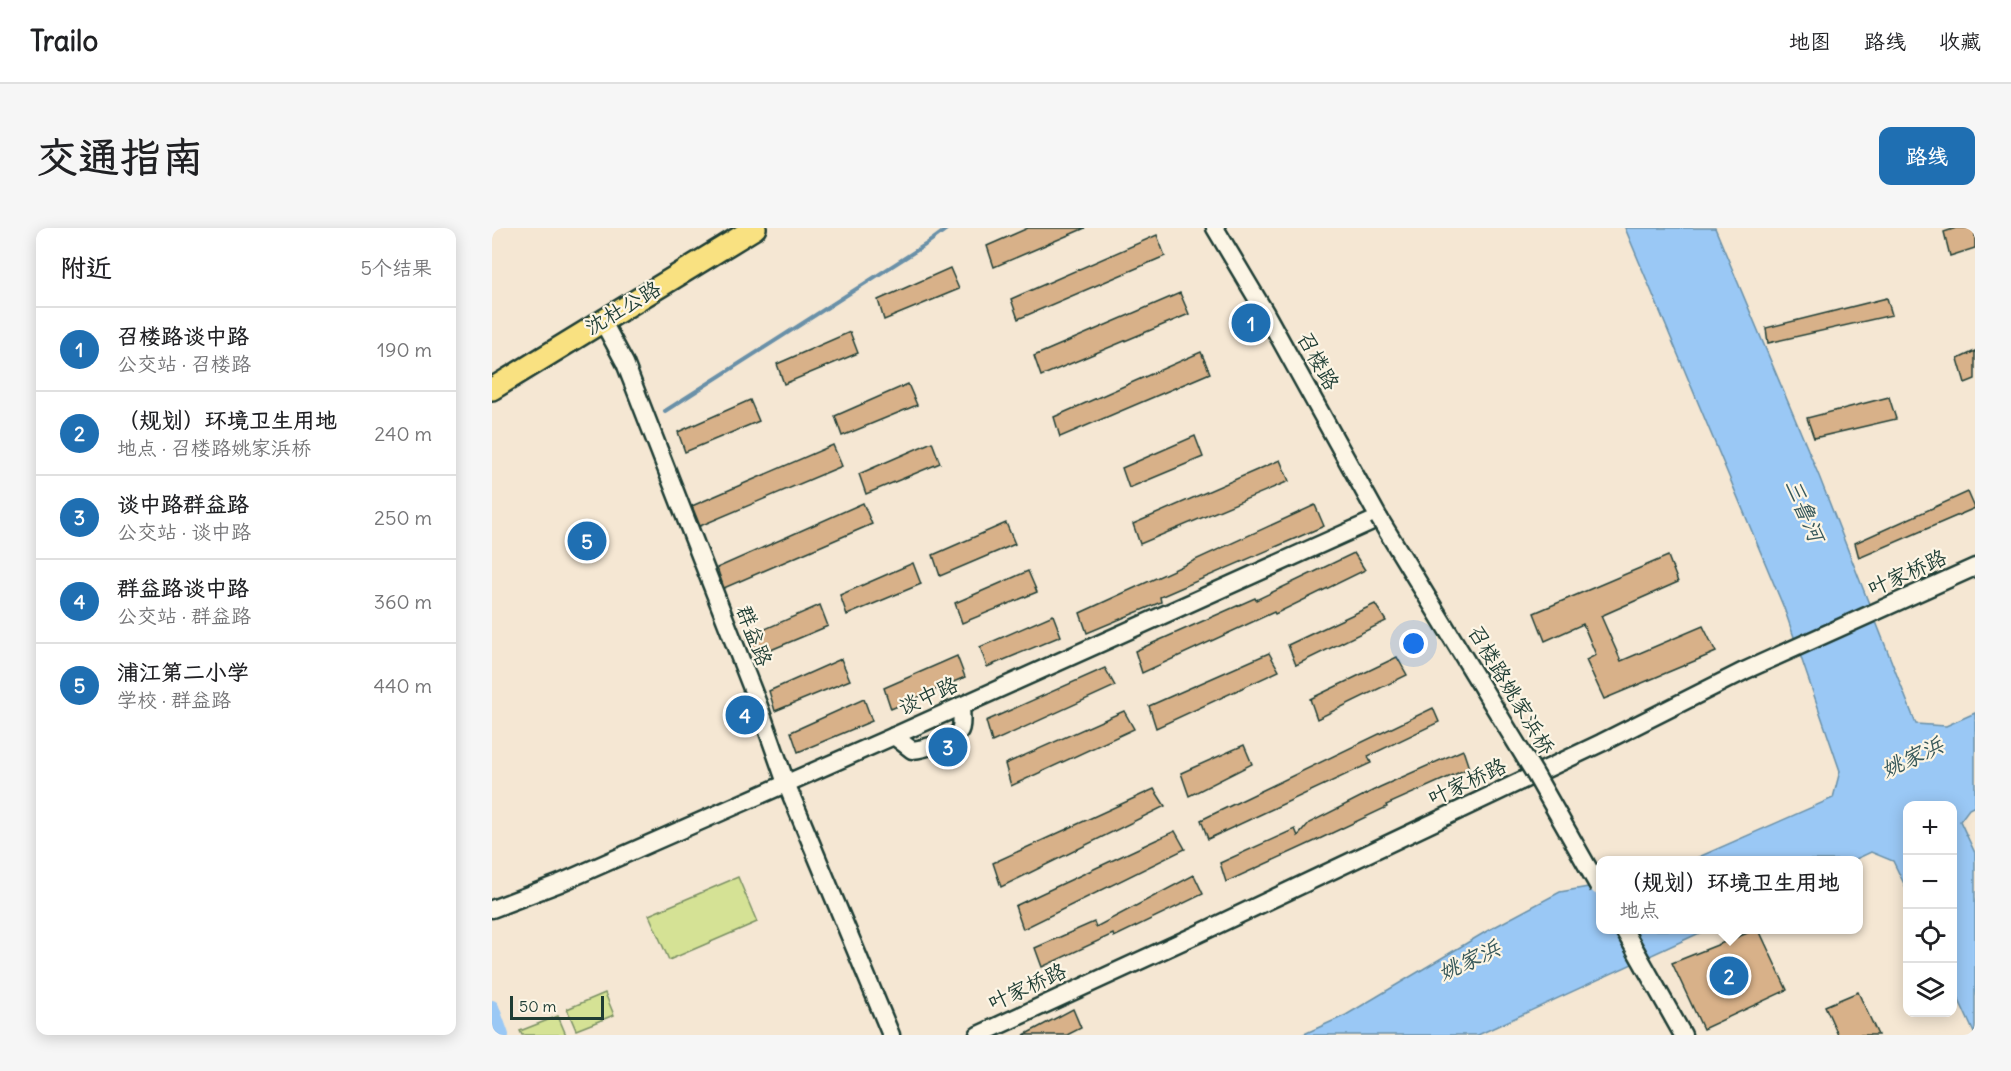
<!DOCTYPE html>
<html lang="zh">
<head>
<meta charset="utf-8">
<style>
	body { margin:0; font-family:Delius,"LXGW WenKai TC",sans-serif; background:#f6f6f6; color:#202124 }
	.controls { position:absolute; right:18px; bottom:18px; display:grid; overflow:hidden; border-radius:12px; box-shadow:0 3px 15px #0003 }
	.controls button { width:54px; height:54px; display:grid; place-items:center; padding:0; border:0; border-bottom:2px solid #e0e0e0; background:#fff; color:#202124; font:30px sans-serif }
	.scale { position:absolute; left:18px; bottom:15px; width:94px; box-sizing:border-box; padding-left:6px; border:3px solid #1f3d34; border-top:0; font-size:16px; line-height:21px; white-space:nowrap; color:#1f3d34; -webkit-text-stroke:4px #fcf5e5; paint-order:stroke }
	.you { position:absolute; left:922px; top:416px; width:21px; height:21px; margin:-15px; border:4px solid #fff; border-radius:50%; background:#1a73e8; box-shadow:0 0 0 9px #1a73e833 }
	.badge { display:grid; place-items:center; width:39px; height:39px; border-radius:50%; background:#1f6fb2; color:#fff; font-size:20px; font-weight:700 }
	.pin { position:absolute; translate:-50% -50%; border:3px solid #fff; box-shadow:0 2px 6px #0006 }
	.popup { position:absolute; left:1104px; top:628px; width:267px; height:78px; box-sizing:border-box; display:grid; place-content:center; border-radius:12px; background:#fff; filter:drop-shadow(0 2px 4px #0005); font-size:20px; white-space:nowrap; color:#757577 }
	.popup b { font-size:22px; color:#202124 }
	.popup::after { content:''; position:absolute; left:50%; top:100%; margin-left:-12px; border:12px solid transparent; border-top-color:#fff }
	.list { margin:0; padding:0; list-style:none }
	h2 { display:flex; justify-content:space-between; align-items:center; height:78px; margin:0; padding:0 24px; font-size:26px }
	h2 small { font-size:20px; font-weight:400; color:#757577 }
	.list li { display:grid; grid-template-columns:39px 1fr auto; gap:18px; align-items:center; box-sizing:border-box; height:84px; padding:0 24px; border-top:2px solid #e0e0e0 }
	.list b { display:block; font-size:22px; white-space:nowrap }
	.list p { margin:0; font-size:20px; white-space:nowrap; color:#757577 }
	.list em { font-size:20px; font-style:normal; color:#757577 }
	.icon { flex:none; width:33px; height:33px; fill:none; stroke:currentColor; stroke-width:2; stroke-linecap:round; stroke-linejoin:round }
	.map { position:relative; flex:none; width:1483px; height:807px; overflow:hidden; border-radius:12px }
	header { display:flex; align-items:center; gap:36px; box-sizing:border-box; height:84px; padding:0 30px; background:#fff; border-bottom:2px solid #e0e0e0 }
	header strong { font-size:28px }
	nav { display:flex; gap:33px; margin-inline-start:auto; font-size:21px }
	.intro { display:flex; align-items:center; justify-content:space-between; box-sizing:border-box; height:144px; padding:0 36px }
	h1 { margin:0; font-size:42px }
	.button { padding:15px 27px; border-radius:12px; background:#1f6fb2; color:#fff; font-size:21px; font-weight:700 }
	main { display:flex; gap:36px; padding:0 36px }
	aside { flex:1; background:#fff; border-radius:12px; box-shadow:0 3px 15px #0003 }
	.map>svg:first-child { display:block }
	.green { fill:#d5e295; stroke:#7a9064; stroke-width:1.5 }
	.water { fill:#9ac8f5; stroke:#6990a8; stroke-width:1.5 }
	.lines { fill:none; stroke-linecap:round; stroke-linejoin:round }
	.stream { stroke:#6990a8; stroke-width:4 }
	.canal { stroke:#9ac8f5; stroke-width:14 }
	.building { fill:#d8b189; stroke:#1f3d34; stroke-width:1.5 }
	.minor-casing { stroke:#1f3d34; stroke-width:21 }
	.major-casing { stroke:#1f3d34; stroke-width:26 }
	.minor { stroke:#fcf5e5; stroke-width:16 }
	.major { stroke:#f9e181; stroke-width:21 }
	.minor-bridge-casing { stroke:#1f3d34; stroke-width:21; stroke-linecap:butt }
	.minor-bridge { stroke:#fcf5e5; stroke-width:16 }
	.labels { text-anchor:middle; stroke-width:4.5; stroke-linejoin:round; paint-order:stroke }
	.street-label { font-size:21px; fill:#1f3d34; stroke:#fcf5e5 }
	.water-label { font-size:22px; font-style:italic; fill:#38595b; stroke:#fcf5e5 }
</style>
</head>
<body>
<header>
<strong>Trailo</strong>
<nav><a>地图</a><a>路线</a><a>收藏</a></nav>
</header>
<div class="intro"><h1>交通指南</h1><a class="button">路线</a></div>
<main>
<aside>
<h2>附近<small>5个结果</small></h2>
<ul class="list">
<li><span class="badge">1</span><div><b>召楼路谈中路</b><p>公交站 · 召楼路</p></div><em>190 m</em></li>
<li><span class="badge">2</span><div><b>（规划）环境卫生用地</b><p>地点 · 召楼路姚家浜桥</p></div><em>240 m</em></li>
<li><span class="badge">3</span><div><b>谈中路群益路</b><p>公交站 · 谈中路</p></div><em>250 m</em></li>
<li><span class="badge">4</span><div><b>群益路谈中路</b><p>公交站 · 群益路</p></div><em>360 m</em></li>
<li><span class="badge">5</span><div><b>浦江第二小学</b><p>学校 · 群益路</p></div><em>440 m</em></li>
</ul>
</aside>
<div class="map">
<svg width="1483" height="807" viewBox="0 0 1483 807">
	<rect width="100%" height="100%" fill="#f5e7d3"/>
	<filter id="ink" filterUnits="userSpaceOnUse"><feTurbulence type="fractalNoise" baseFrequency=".0167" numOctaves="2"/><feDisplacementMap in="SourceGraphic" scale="12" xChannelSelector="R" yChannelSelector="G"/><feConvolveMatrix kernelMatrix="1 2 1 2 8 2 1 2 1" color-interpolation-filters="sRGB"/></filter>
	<g filter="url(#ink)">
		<g class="green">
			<path d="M246 649 265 694 177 732 157 687Z"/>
			<path d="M113 765 122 787 84 802 75 781Z"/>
			<path d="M66 788 74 807H30L28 803Z"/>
		</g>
		<g class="water">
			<path d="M1133 0H1223L1327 248 1424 496 1454 498 1483 485V578L1477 581 1468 593 1483 625V807L1461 759 1460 578H1416L1415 662 1401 633 1379 624 1362 632H1200L1341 570 1348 543 1292 380Z"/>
			<path d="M1108 657V702H1214L986 807H810L854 787 995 703 1068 664Z"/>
		</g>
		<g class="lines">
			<path class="stream" d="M173 183 433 17 456 0"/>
			<path class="canal" d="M0 779 10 807"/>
		</g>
		<g class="building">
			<path d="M536 0H593L502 39 495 18Z"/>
			<path d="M1464 0H1483V20L1458 28 1452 4Z"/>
			<path d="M665 7 673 28 526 91 519 71Z"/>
			<path d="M458 40 467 61 392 92 386 72Z"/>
			<path d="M688 65 697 86 549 148 542 128Z"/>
			<path d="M1395 70 1400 87 1276 115 1274 100Z"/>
			<path d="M358 104 366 125 292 156 285 136Z"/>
			<path d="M1483 123V151L1473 155 1466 131Z"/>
			<path d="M709 124 718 145 568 209 562 189Z"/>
			<path d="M416 156 425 177 350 208 343 188Z"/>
			<path d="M1397 169 1404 191 1322 210 1315 190Z"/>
			<path d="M258 172 267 193 193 224 186 204Z"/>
			<path d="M703 208 711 229 637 260 630 240Z"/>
			<path d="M440 214 448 235 374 266 367 246Z"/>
			<path d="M341 217 350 238 208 298 200 278Z"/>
			<path d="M788 232 797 253 648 316 641 296Z"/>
			<path d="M1476 264 1483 280 1367 330 1363 315Z"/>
			<path d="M371 275 380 296 232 360 225 340Z"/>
			<path d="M823 277 832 298 668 369 669 374 595 405 588 385Z"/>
			<path d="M514 295 523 316 448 348 441 327Z"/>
			<path d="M862 325 873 342 783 386 782 384 650 445 643 423 763 370 764 372Z"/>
			<path d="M1176 328 1186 354 1109 388 1129 433 1211 398 1224 424 1112 471 1094 432 1104 427 1091 396 1053 413 1042 385Z"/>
			<path d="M421 335 429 356 355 387 348 367Z"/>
			<path d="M536 343 545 364 470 395 463 375Z"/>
			<path d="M883 376 894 393 804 437 796 417Z"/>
			<path d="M328 377 336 398 262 429 255 409Z"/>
			<path d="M561 387 569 408 495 439 488 419Z"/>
			<path d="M777 425 787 443 664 500 657 478Z"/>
			<path d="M465 428 473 449 399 481 392 460Z"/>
			<path d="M905 429 915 447 825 491 818 471Z"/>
			<path d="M349 431 358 452 283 483 277 463Z"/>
			<path d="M613 440 623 458 500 514 494 493Z"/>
			<path d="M372 471 380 493 306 524 299 504Z"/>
			<path d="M941 480 947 494 876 528 879 535 716 611 709 592Z"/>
			<path d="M632 483 642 501 519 558 513 536Z"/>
			<path d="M752 517 760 536 697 568 689 545Z"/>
			<path d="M971 522 977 540 894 577 895 579 821 614 734 654 728 635 803 601 806 608 817 595 888 559Z"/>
			<path d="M662 561 673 578 509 659 501 635Z"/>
			<path d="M683 603 693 621 531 701 523 678Z"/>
			<path d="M702 647 711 666 622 709 621 706 550 739 543 720 602 694 604 699Z"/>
			<path d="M1263 702H1267L1295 762 1211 801 1180 735Z"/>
			<path d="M1366 764 1386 807H1346L1333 778Z"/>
			<path d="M581 781 589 800 575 807H532Z"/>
		</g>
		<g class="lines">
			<g class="minor-casing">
				<g id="minor">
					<path d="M110 92 133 135 268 481 294 555 399 807"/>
					<path d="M402 508 420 522C432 521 463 512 468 502 471 496 469 486 469 478"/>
					<path d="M0 681 68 655 402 508 887 290 773 84 723 0"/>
					<path d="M1132 702 1191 807"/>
					<path d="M486 807 706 706 1109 515 1252 443 1483 339"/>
				</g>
			</g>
			<g class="major-casing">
				<path id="major" d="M0 161 263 0"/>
			</g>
			<use href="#minor" class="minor"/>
			<use href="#major" class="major"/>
			<g class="minor-bridge-casing">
				<path id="minor-bridge" d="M887 290 1043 546 1107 659"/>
			</g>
			<use href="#minor-bridge" class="minor-bridge"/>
		</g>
	</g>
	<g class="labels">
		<g class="street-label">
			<text transform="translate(131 80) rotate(-31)" y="7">沈杜公路</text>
			<text transform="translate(826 133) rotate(61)" y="7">召楼路</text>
			<text transform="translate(1415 345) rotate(-24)" y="7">叶家桥路</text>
			<text transform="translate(262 408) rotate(69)" y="7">群益路</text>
			<text transform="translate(1019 462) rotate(59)" y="7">召楼路姚家浜桥</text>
			<text transform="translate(436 468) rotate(-24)" y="7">谈中路</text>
			<text transform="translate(975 554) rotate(-25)" y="7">叶家桥路</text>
			<text transform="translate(535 759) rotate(-25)" y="7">叶家桥路</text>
		</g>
		<g class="water-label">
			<text transform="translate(1313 282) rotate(67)" y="8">三鲁河</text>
			<text transform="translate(1420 529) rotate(-25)" y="8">姚家浜</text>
			<text transform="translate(977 732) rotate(-25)" y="8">姚家浜</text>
		</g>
	</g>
</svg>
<div class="controls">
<button>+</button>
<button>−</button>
<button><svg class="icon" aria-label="locate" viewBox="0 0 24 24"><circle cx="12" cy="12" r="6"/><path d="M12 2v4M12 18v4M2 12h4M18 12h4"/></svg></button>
<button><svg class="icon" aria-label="layers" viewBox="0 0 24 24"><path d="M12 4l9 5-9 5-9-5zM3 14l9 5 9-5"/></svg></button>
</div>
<div class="scale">50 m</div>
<div class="you"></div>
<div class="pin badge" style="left:759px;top:95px">1</div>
<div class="pin badge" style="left:1237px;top:748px">2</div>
<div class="popup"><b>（规划）环境卫生用地</b>地点</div>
<div class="pin badge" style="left:456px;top:519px">3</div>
<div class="pin badge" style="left:253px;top:487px">4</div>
<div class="pin badge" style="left:95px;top:313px">5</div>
</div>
</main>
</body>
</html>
